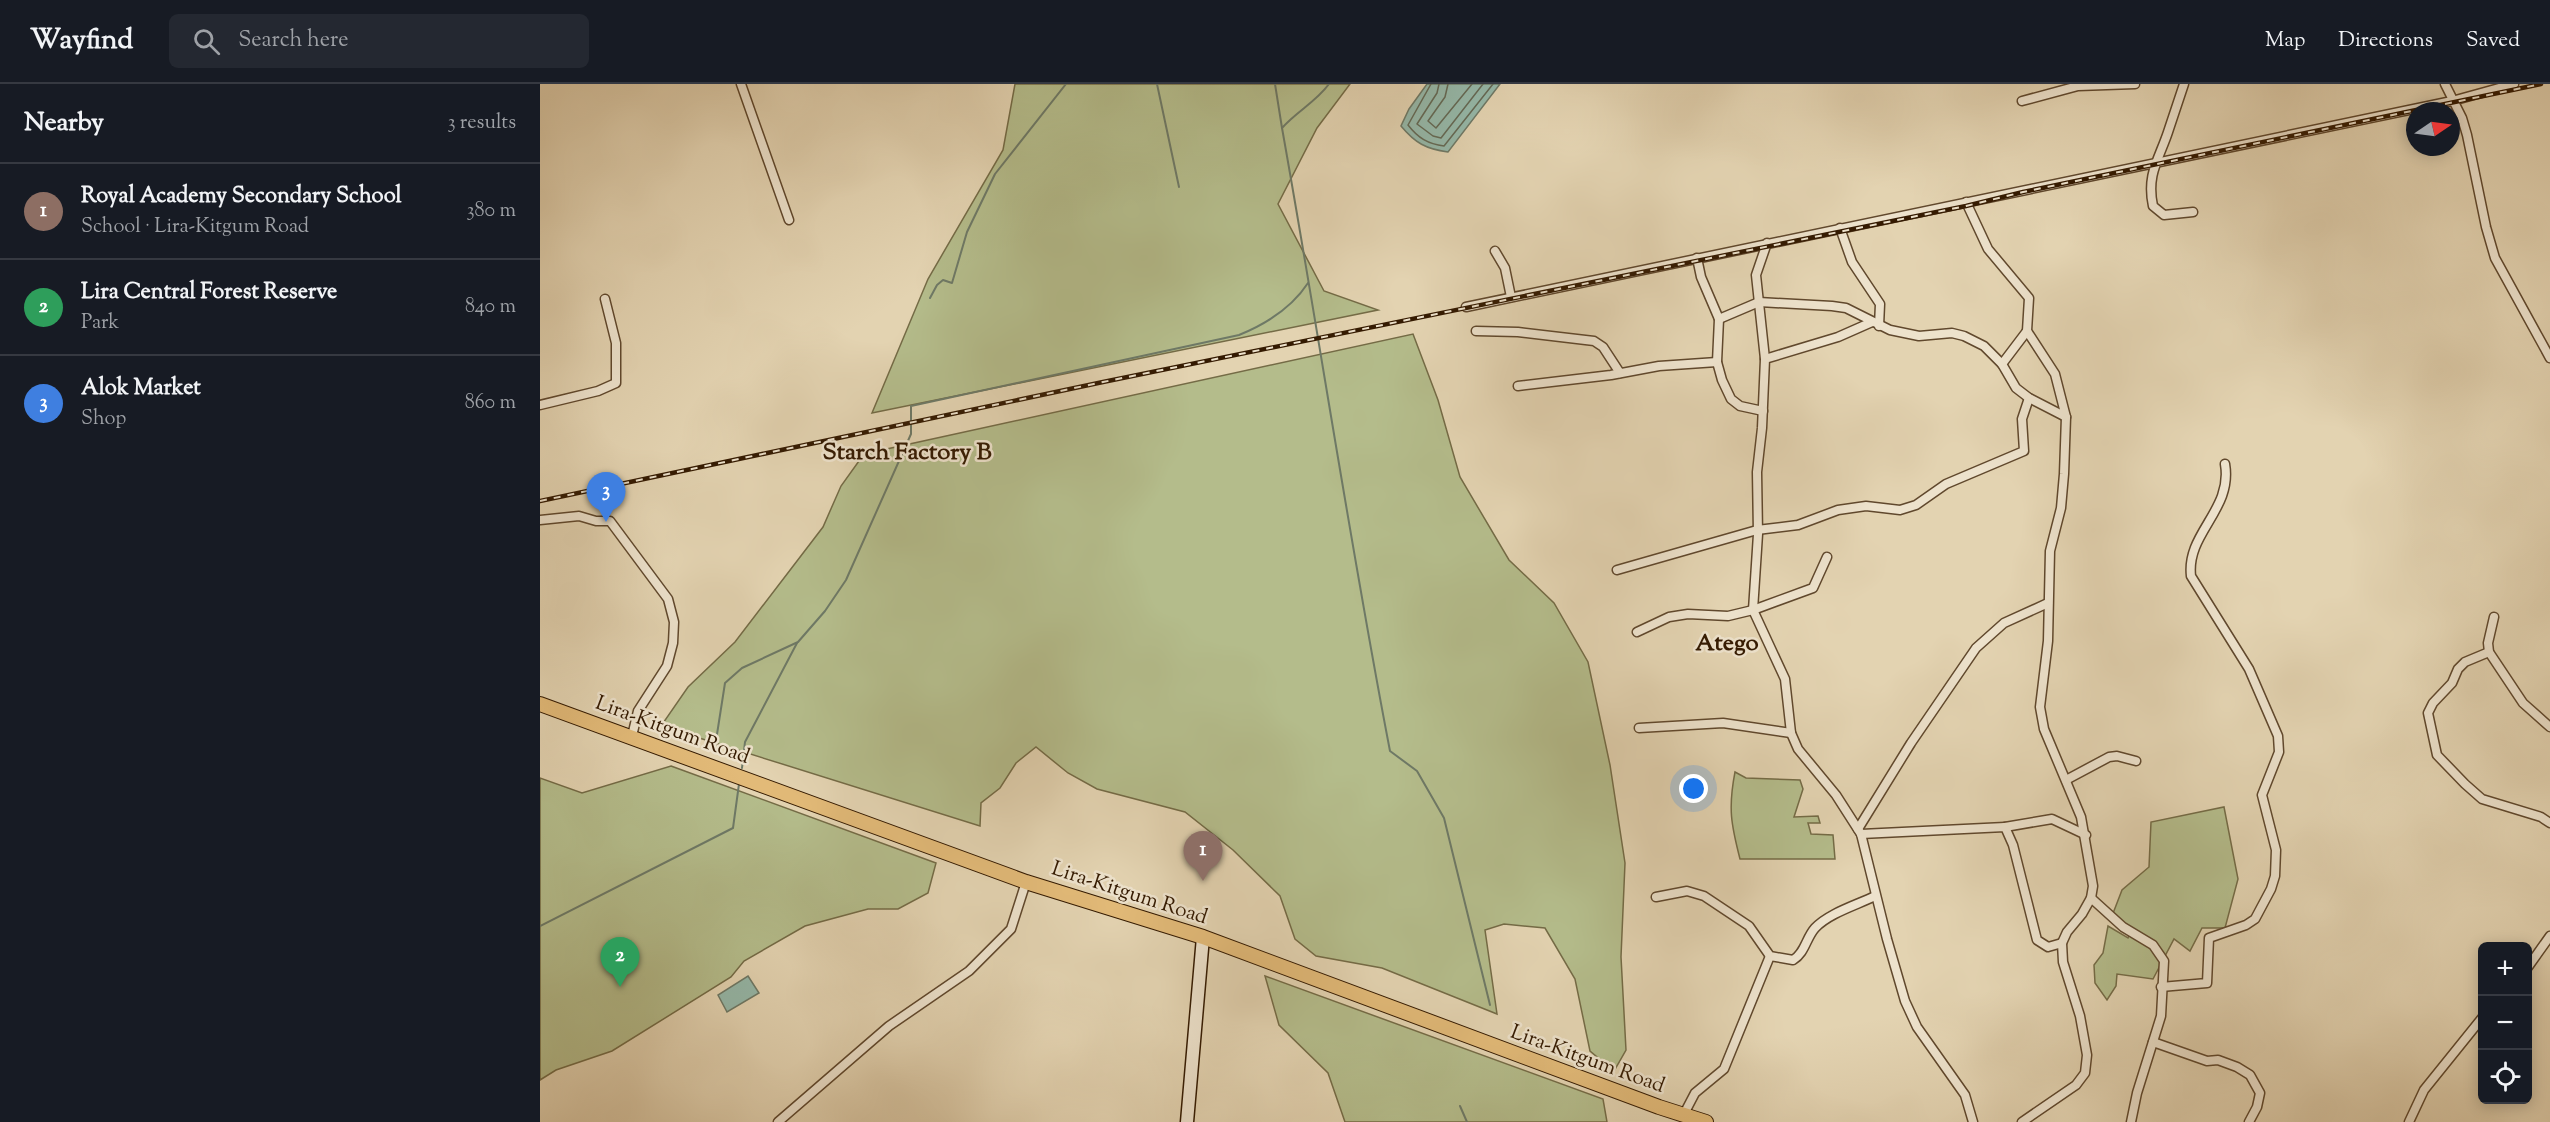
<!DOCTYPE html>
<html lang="en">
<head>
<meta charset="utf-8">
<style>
	body { margin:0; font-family:"Sorts Mill Goudy",serif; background:#242831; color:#f1f3f6 }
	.controls { position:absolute; right:18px; bottom:18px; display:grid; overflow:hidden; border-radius:9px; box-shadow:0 3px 15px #0003 }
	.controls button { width:54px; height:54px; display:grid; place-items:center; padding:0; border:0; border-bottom:2px solid #363941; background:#171b24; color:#f1f3f6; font:30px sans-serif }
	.compass { position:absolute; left:1866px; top:18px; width:54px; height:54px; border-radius:50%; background:#171b24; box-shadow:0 3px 15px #0003; rotate:77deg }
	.you { position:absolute; left:1154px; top:705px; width:21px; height:21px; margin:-15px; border:4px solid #fff; border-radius:50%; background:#1a73e8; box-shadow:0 0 0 9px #1a73e833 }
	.badge { display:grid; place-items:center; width:39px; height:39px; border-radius:50%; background:#c59692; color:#fff; font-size:20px; font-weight:700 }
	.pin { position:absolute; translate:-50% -50px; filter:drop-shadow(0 2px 3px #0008) }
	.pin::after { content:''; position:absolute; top:32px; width:21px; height:18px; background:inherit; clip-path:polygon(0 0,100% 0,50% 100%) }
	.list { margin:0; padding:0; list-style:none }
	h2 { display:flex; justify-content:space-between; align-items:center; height:78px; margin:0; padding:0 24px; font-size:26px }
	h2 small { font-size:20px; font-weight:400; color:#9ea1a6 }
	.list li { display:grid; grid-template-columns:39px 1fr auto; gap:18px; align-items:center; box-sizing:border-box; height:96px; padding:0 24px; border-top:2px solid #363941 }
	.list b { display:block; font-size:22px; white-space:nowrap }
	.list p { margin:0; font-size:20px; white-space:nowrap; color:#9ea1a6 }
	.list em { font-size:20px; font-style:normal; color:#9ea1a6 }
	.icon { flex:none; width:33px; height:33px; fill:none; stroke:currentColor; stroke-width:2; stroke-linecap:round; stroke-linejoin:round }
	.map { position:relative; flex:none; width:2010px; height:1038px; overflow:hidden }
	header { display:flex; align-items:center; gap:36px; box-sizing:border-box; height:84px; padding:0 30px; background:#171b24; border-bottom:2px solid #363941 }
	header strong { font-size:28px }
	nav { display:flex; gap:33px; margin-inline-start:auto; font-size:21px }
	.search { width:420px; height:54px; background:#242831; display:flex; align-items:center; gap:15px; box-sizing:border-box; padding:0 21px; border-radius:9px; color:#9ea1a6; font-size:22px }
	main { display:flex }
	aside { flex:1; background:#171b24 }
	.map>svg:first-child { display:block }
	.green { fill:#b4bc8b; stroke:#746b46; stroke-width:1.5 }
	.water { fill:#95b8a9; stroke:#6e7966; stroke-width:1.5 }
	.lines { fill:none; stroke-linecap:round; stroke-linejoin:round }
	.shore { stroke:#646955; stroke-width:1.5 }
	.stream { stroke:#6e7966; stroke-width:2 }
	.street-casing { stroke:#60482d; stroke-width:11 }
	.secondary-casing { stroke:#341a01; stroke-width:15 }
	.primary-casing { stroke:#341a01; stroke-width:16 }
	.street { stroke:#ede2cc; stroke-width:8 }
	.secondary { stroke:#ede2cc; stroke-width:12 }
	.primary { stroke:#e2ba78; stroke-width:14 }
	.rail-casing { stroke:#341a01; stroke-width:4.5 }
	.rail { stroke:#ede2cc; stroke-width:2; stroke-dasharray:7; stroke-linecap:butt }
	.labels { text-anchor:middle; stroke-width:5; stroke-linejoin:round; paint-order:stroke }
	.street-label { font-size:21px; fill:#341a01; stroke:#ede2cc }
	.quarter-label { font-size:24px; font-weight:bold; fill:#341a01; stroke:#ede2cc }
</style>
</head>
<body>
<header>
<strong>Wayfind</strong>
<div class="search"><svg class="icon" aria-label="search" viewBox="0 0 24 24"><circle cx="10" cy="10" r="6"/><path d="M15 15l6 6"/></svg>Search here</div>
<nav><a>Map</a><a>Directions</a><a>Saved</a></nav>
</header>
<main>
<aside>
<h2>Nearby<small>3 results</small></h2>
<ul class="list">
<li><span class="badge" style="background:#8d6e63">1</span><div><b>Royal Academy Secondary School</b><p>School · Lira-Kitgum Road</p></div><em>380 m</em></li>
<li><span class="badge" style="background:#2e9e5b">2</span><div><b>Lira Central Forest Reserve</b><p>Park</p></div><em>840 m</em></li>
<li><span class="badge" style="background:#3f7fe0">3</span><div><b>Alok Market</b><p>Shop</p></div><em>860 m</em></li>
</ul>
</aside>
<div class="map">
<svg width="2010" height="1038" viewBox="0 0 2010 1038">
	<rect width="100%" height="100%" fill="#e3d3b1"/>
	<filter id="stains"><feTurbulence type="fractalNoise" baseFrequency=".00333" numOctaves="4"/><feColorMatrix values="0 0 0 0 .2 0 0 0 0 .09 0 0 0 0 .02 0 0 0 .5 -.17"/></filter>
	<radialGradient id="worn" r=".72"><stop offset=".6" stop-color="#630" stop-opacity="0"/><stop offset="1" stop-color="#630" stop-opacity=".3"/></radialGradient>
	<g class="green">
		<path d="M475 0H810L777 44 738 120 784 207 838 226 332 329 388 195 463 66Z"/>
		<path d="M873 250 898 316 920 393 969 476 1014 519 1048 578 1070 681 1085 779 1081 873 1086 966 1074 987 1050 967 1035 895 1005 844 964 840 945 846 957 930 842 884 776 872 755 855 740 812 693 766 645 728 557 705 528 689 496 663 476 679 460 704 441 719 440 742 121 642 148 603 195 558 283 443 301 402 324 370Z"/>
		<path d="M131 682 396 779 388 809 358 825H328L265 842 204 877 191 893 72 967 16 986 0 996V694L42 709Z"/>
		<path d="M1195 688 1206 694 1260 696 1263 705 1254 733 1278 732 1280 739H1268L1271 750 1293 751 1295 775H1200C1191 740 1188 724 1195 688Z"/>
		<path d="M1684 723 1698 795 1685 844H1662L1650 867 1634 855 1613 895 1577 890 1576 902 1567 916 1555 899 1554 881 1563 869 1568 842 1588 854 1591 846 1572 832 1582 806 1609 783 1611 738Z"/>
		<path d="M725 892 1063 1015 1067 1038H805L788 989 739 941Z"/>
	</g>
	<g class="water">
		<path d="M887 0H960L908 68C886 65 875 59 861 42L869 25Z"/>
		<path d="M208 892 219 909 187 928 178 911Z"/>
	</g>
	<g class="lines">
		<g class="shore">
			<path d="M891 0 868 41C878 54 888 60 904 62L953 0"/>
			<path d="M899 0 897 9 877 40 893 52 901 54 943 0"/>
			<path d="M908 0 905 13 888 37 896 44 932 0"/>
		</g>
		<g class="stream">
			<path d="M617 0 639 103"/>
			<path d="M735 0 742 44"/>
			<path d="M789 0C776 18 757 27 742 44 779 251 810 460 850 667L877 687 904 734 950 921"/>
			<path d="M390 214 397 201 403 196 412 199 427 148 455 90 526 0"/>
			<path d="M175 663 185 599 202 584 258 558 285 527 306 496 371 350V322L699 251C726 240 751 225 768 199"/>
			<path d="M202 684 205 658 257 559"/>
			<path d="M0 842 193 744 199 700"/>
			<path d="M920 1022 927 1038"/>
		</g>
		<g class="street-casing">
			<g id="street">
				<path d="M201 0 249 136"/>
				<path d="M1644 0C1639 15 1634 30 1629 45 1620 74 1606 89 1613 122L1624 131 1653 128"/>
				<path d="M1905 0 1922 34 1927 51 1946 143 1955 174 2010 274"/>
				<path d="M1482 17 1538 2 1595 0"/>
				<path d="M1426 118 1448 165 1489 214 1487 247 1515 290 1526 333 1524 390 1521 424 1510 467 1508 557 1500 623 1504 645 1541 733 1553 802 1551 814 1542 830 1527 848 1522 859 1523 878 1540 932 1547 971 1545 989 1536 1001 1482 1038"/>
				<path d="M1300 144 1312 178 1340 220 1339 242"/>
				<path d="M955 167 965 184 971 213"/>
				<path d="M1157 174 1161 193 1179 235 1177 278 1182 296 1191 315 1200 322 1223 327"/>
				<path d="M926 223 1912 17 1974 0"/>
				<path d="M1179 235 1219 218 1292 222 1306 224 1350 246 1379 252 1412 249 1424 252 1444 262 1462 280 1476 304 1489 314 1526 333"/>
				<path d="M1332 238 1298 253 1225 275 1222 344 1217 388 1218 450 1213 526 1245 595 1251 649 1258 665 1296 711 1321 750 1347 855 1365 917 1377 943 1425 1011 1433 1038"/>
				<path d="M936 247 978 248 1054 257 1063 263 1080 289"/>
				<path d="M1225 275 1216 191 1227 159"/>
				<path d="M1462 280 1487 247"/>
				<path d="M978 302 1071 291 1119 282 1177 278"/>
				<path d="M0 321 58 307 76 299V259L65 215"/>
				<path d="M0 436 39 432 56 437H70L128 515 134 538 133 559 127 582 98 627 92 652"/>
				<path d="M1077 486 1217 446 1258 441 1298 426 1326 422 1360 426 1376 421 1406 400 1484 367 1482 335 1489 314"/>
				<path d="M1954 533 1948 559 1949 568 1983 619 2010 643"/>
				<path d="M1097 548 1129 533 1148 530 1188 532 1213 526 1273 504 1287 473"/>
				<path d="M1949 568 1925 578 1918 585 1912 599 1893 619 1888 629 1897 671 1925 700 1942 715 2001 733 2010 739"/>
				<path d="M1099 644 1183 639 1251 649"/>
				<path d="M1526 696 1569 673 1577 672 1596 677"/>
				<path d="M1465 743 1512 735 1546 751"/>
				<path d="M1318 745 1371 659 1436 564 1464 539 1508 519"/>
				<path d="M1321 750 1465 743 1473 761 1497 856 1508 863 1522 859"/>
				<path d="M1116 813 1147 807 1164 812 1209 842 1230 872 1253 876C1265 869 1266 854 1275 844 1289 829 1317 821 1335 812"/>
				<path d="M1551 814 1583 843 1613 861 1624 877 1621 932 1597 1009 1591 1038"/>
				<path d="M1988 883 2010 852"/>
				<path d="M1621 903 1667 899 1669 854 1706 841 1715 835 1731 805 1735 792 1736 766 1722 711 1739 668 1738 652 1709 585 1651 492C1646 449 1693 426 1685 380"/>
				<path d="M1613 958 1667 977 1678 976 1697 983 1710 991 1720 1009 1717 1023 1709 1038"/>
				<path d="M1144 1030 1155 1009 1184 985 1230 872"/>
				<path d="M238 1038 349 942 429 887 471 845 486 798"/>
				<path d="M1869 1038 1884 1006 1942 934"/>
			</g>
		</g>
		<g class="secondary-casing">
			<path id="secondary" d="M647 1038 663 853"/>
		</g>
		<g class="primary-casing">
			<path id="primary" d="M0 620 486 798 663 853 1119 1023 1166 1038"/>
		</g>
		<use href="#street" class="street"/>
		<use href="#secondary" class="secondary"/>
		<use href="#primary" class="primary"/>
		<g class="rail-casing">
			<path id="rail" d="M0 417 563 298 1426 122 1483 108 2001 0"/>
		</g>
		<use href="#rail" class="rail"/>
	</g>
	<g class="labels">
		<g class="street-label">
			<text transform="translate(133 645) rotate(20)" y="7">Lira-Kitgum Road</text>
			<text transform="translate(590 808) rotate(18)" y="7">Lira-Kitgum Road</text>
			<text transform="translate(1048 974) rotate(20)" y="7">Lira-Kitgum Road</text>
		</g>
		<g class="quarter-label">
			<text x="367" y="375">Starch Factory B</text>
			<text x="1187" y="566">Atego</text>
		</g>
	</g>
	<rect width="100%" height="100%" filter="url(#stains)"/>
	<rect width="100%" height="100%" fill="url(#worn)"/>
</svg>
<div class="controls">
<button>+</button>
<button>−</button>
<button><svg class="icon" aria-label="locate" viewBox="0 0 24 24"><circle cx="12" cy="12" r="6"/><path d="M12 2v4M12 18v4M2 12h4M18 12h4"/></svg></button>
</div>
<svg class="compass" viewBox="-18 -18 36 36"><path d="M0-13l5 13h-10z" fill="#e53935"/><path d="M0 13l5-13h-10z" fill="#9ea1a6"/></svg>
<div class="you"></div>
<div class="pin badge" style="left:663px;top:797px;background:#8d6e63">1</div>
<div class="pin badge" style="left:80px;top:903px;background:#2e9e5b">2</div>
<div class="pin badge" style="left:66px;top:438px;background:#3f7fe0">3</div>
</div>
</main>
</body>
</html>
